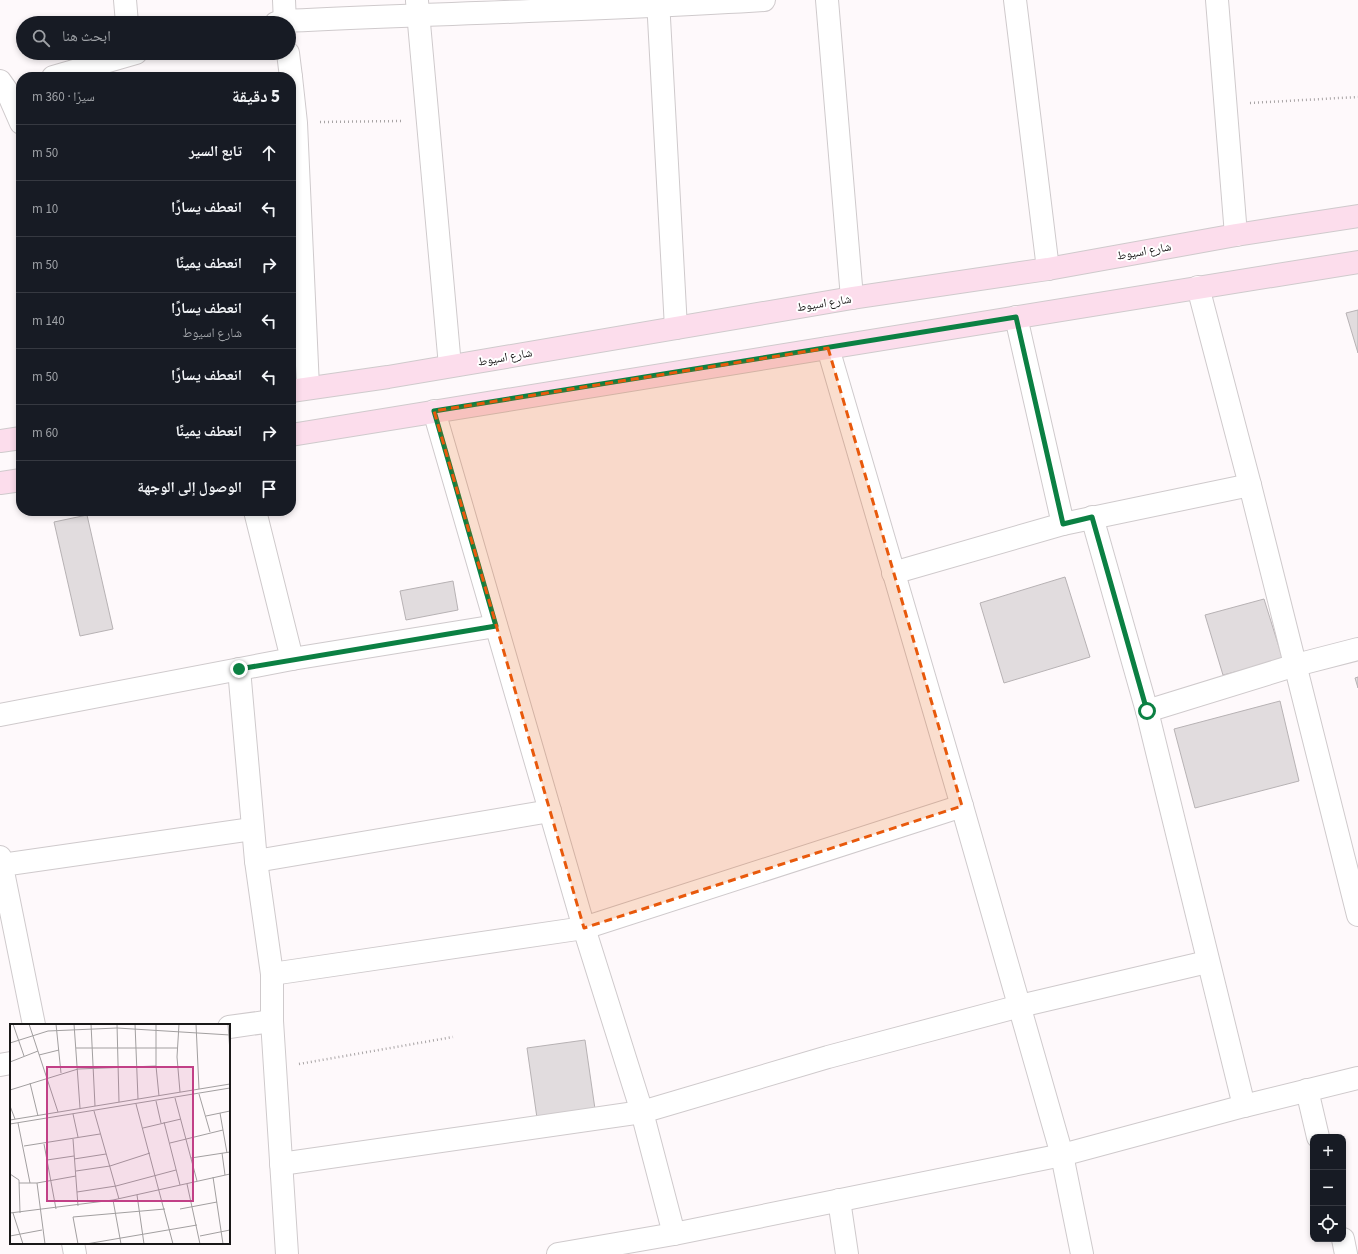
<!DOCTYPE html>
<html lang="ar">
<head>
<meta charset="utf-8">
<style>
	body { margin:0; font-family:"Source Sans 3","Noto Naskh Arabic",sans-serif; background:#242831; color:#f1f3f6; direction:rtl }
	.controls { position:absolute; right:12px; bottom:12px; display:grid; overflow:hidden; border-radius:8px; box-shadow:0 2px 6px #0003 }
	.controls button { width:36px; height:36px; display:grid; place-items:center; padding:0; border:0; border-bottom:1px solid #363941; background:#171b24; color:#f1f3f6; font:20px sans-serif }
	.stop { position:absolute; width:12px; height:12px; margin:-9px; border:3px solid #0b8043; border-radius:50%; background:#fff }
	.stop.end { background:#0b8043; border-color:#fff; box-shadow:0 1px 4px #0008 }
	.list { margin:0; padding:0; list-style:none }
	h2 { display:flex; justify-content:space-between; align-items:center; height:52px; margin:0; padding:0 16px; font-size:17px }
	h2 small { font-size:13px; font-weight:400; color:#9ea1a6 }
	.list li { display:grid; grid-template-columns:26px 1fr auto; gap:12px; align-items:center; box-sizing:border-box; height:56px; padding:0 16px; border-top:1px solid #363941 }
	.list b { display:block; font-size:15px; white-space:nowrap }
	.list p { margin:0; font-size:13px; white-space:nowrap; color:#9ea1a6 }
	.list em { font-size:13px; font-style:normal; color:#9ea1a6 }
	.icon { flex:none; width:22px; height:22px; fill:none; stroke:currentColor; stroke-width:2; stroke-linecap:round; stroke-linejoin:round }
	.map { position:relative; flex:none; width:1358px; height:1254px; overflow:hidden; direction:ltr }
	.search { position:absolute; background:#171b24; box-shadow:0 2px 6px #0003; left:16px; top:16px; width:280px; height:44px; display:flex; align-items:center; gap:10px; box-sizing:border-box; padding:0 14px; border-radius:22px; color:#9ea1a6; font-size:15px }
	.panel { position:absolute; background:#171b24; box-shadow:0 2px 6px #0003; left:16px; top:72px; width:280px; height:444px; border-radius:16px; direction:rtl }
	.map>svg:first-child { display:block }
	.building { fill:#e1dcde; stroke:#b7b2b4 }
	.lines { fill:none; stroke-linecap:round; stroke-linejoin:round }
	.street-casing { stroke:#cfcacc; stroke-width:24 }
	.secondary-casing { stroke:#cfcacc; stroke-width:24 }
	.path { stroke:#a8a4a5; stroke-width:2.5; stroke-dasharray:1 3; stroke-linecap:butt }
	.street { stroke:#fff; stroke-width:22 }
	.secondary { stroke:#fcddec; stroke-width:22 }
	.route { stroke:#0b8043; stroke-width:5 }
	.marked { fill:#e8590c; fill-opacity:0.2; stroke:#e8590c; stroke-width:3; stroke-dasharray:8 5; stroke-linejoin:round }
	.labels { text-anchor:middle; stroke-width:4; stroke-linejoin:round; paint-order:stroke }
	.street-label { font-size:12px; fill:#191818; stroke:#fff }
	.inset-road { fill:none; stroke:#a29fa0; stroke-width:1 }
	.view { fill:#c24087; fill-opacity:0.15; stroke:#c24087; stroke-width:2 }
	.inset-edge { fill:none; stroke:#191818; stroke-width:2 }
</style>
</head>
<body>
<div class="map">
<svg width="1358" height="1254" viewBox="0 0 1358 1254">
	<rect width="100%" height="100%" fill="#fef9fb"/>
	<g class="building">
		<path d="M1358 310V353L1346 313Z"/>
		<path d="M87 515 113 629 80 636 54 522Z"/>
		<path d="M1065 577 1090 657 1004 683 980 603Z"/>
		<path d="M453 581 458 610 406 620 400 591Z"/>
		<path d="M1264 599 1283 660 1223 675 1205 615Z"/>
		<path d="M1358 677V688L1355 678Z"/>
		<path d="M1280 701 1299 781 1195 808 1174 729Z"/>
		<path d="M585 1040 595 1109 537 1118 527 1048Z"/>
	</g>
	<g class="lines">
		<g class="street-casing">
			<g id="street">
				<path d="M125 0 127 23"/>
				<path d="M284 0 285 23"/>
				<path d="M658 0 676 328"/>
				<path d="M827 0 852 298"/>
				<path d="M1015 0 1048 269"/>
				<path d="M1217 0 1236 235"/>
				<path d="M417 1 450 366"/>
				<path d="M276 23 285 21C445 13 605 10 764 0"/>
				<path d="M288 53 291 77"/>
				<path d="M53 77 136 53"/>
				<path d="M291 77 296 123 308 387"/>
				<path d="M0 81 7 91 21 123"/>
				<path d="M1198 287 1250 485 1358 915"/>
				<path d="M1016 317 1063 524"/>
				<path d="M828 348 962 806 1062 1155 1082 1254"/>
				<path d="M434 411 584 928 642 1112 674 1234"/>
				<path d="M255 511 292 659"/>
				<path d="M1092 517 1147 711 1244 1106"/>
				<path d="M893 573 1063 524 1250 485"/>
				<path d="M239 669 256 861 272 974V1021L287 1254"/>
				<path d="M1147 711 1296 665 1358 649"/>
				<path d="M0 715 292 659 496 626"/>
				<path d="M0 857 34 1025"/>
				<path d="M256 861 550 811"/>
				<path d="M2 865 252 829"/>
				<path d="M272 974 584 928 962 806"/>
				<path d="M229 1027 272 1021"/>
				<path d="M0 1065 11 1063"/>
				<path d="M1307 1090 1318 1137"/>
				<path d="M281 1164 642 1112 828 1057 1020 1006 1207 962"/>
				<path d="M839 1200 847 1254"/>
				<path d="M1343 1239 1346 1254"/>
				<path d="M73 1243 75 1254"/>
				<path d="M558 1254 674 1234 1062 1155 1244 1106 1358 1078"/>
			</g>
		</g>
		<g class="secondary-casing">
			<g id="secondary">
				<path d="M291 391 388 377 852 298 1048 269 1236 235 1358 216"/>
				<path d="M291 435 1358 262"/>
				<path d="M0 441 21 438"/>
				<path d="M0 483 21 480"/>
			</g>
		</g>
		<g class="path">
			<path d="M1250 103 1358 97"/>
			<path d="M320 122 403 121"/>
			<path d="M299 1064 453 1037"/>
		</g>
		<use href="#street" class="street"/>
		<use href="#secondary" class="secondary"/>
	</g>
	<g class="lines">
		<path class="route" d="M239 669 496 626 434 411 1016 317 1063 524 1092 517 1147 711"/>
	</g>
	<path class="marked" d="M828 348 962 806 584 928 434 411Z"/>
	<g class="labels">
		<g class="street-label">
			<text transform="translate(1144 251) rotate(-10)" y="4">شارع اسيوط</text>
			<text transform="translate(824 303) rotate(-9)" y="4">شارع اسيوط</text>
			<text transform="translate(505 357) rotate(-10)" y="4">شارع اسيوط</text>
		</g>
	</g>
	<g transform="translate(10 1024)">
		<rect width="220" height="220" fill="#fef9fb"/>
		<path class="inset-road" d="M3 0 14 32M19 0 48 88M46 0 51 49M64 0 70 84M81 0 85 82M107 0 109 78M125 0 128 75M146 0V42L149 72M169 0 167 33 170 68M186 0 189 65M218 0 220 28M0 19 38 7 107 4 220 11M66 24H167M29 31 49 26M0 38 28 27M20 59 28 92M0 66 68 45 146 42M189 70 200 108M165 74 187 157M146 77 151 99M126 80 163 220M0 82 5 95M84 87 109 175M210 89 217 129M63 90 68 113M196 92 220 87M0 96 220 60M154 98 170 161M8 99 20 159M0 100 220 64M133 104 171 95M63 115 68 182M160 119 213 106M34 120 46 185M14 122 90 110M212 129 215 151M181 134 220 128M64 135 96 130M37 136 64 132M66 147 100 142 140 129M0 150 9 156 10 189M203 153 213 220M9 159H27L66 152M27 159 35 220M177 160 190 220M67 168 106 162 166 146M127 171 134 220M103 176 111 220M170 185 207 178M0 189 103 176 220 150M3 189 13 220M0 212 32 206M190 212 220 206M68 220 63 193 155 185M76 220 187 201"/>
		<path class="view" d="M37 43H183V177H37Z"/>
		<rect width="220" height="220" class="inset-edge"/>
	</g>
</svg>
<div class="controls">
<button>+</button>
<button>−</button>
<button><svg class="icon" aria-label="locate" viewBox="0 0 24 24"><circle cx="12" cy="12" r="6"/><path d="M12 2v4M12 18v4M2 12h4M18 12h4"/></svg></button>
</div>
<div class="stop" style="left:1147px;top:711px"></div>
<div class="stop end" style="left:239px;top:669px"></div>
<div class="search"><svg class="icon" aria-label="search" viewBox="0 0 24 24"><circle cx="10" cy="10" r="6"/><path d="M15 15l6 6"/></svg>ابحث هنا</div>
<section class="panel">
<h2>5 دقيقة<small>سيرًا · 360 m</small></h2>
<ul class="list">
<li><svg class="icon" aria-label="ahead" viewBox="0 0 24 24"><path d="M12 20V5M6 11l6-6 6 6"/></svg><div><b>تابع السير</b></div><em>50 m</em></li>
<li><svg class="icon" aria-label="left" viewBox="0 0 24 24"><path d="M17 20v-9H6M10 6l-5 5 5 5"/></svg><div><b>انعطف يسارًا</b></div><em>10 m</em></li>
<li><svg class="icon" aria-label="right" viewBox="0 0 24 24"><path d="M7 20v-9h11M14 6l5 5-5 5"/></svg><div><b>انعطف يمينًا</b></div><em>50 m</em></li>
<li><svg class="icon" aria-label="left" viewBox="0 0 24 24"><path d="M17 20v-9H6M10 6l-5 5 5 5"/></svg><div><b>انعطف يسارًا</b><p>شارع اسيوط</p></div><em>140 m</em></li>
<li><svg class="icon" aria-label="left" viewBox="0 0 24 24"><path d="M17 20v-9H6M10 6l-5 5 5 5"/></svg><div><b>انعطف يسارًا</b></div><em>50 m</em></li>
<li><svg class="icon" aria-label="right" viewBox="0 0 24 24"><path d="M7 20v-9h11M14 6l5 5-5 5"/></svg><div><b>انعطف يمينًا</b></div><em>60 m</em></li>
<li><svg class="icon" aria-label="arrive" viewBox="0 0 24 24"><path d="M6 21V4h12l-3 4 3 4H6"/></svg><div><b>الوصول إلى الوجهة</b></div></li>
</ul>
</section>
</div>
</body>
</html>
